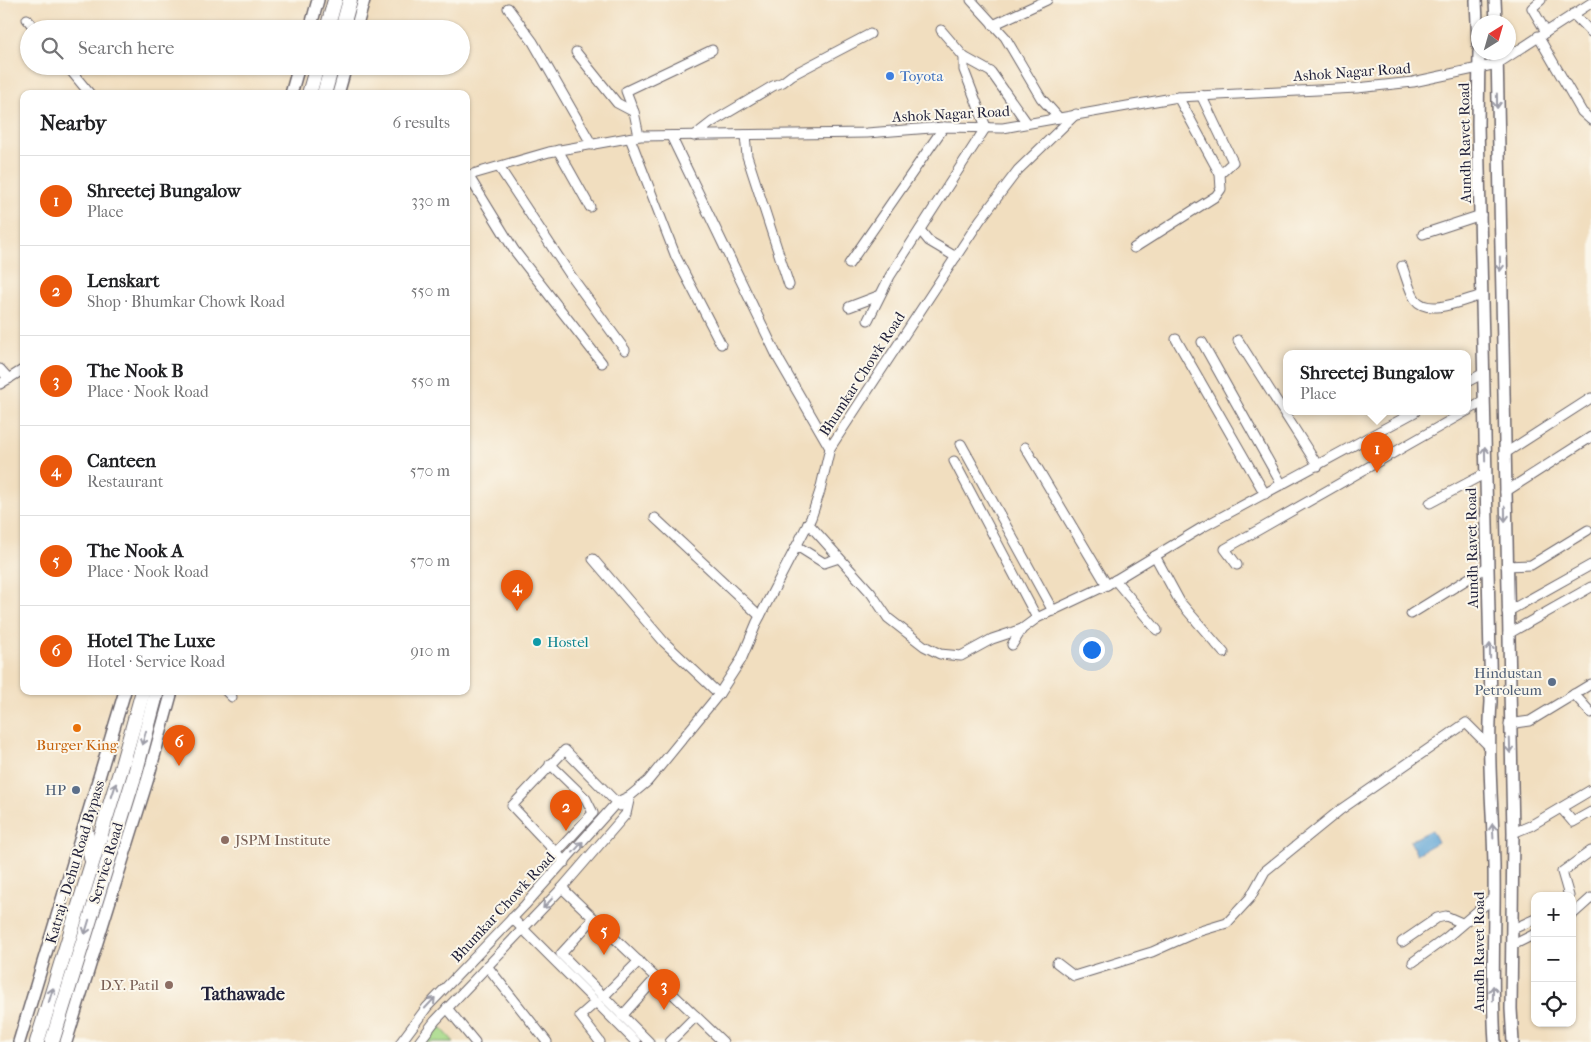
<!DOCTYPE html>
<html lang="en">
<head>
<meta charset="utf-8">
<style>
	body { margin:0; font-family:"IM FELL French Canon",serif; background:#f6f6f6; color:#202124 }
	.controls { position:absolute; right:15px; bottom:15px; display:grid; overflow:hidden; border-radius:10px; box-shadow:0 1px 4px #0004 }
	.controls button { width:45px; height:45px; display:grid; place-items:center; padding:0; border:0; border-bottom:1px solid #e0e0e0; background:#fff; color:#202124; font:25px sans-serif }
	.compass { position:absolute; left:1471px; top:15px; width:45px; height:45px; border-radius:50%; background:#fff; box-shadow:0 1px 4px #0004; rotate:37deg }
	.you { position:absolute; left:1091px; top:649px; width:18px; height:18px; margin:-12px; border:4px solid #fff; border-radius:50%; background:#1a73e8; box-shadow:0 0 0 8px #1a73e833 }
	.badge { display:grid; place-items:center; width:32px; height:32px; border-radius:50%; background:#ea580c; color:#fff; font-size:16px; font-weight:700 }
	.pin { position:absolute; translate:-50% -41px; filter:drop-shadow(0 1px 2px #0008) }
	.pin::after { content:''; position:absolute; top:26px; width:18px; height:15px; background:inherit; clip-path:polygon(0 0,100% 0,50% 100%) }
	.popup { position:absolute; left:1283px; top:350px; width:188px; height:65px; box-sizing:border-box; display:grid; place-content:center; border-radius:10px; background:#fff; filter:drop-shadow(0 1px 4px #0005); font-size:16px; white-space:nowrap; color:#757577 }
	.popup b { font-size:19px; color:#202124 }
	.popup::after { content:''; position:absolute; left:50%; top:100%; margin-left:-10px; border:10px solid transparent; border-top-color:#fff }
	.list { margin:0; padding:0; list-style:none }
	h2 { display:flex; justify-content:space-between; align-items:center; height:65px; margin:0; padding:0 20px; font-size:21px }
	h2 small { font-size:16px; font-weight:400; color:#757577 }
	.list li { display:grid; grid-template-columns:32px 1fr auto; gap:15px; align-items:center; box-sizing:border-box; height:90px; padding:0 20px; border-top:1px solid #e0e0e0 }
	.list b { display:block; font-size:19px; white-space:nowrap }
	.list p { margin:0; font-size:16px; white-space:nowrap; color:#757577 }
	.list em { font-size:16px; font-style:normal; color:#757577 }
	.icon { flex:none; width:28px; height:28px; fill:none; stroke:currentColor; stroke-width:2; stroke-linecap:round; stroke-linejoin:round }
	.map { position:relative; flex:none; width:1591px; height:1042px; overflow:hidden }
	.search { position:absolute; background:#fff; box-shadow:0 1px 4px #0004; left:20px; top:20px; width:450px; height:55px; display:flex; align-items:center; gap:12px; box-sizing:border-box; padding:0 18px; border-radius:28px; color:#757577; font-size:19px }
	.panel { position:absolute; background:#fff; box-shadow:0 1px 4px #0004; left:20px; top:90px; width:450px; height:605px; border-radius:10px }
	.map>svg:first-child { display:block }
	.green { fill:#a8da8a; stroke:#657e62 }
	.water { fill:#5fa4d5; stroke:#406388 }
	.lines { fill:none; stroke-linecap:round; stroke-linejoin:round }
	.minor-casing { stroke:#6a6469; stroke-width:11 }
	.major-casing { stroke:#6a6469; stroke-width:14 }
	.highway-casing { stroke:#6a6469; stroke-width:16 }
	.minor { stroke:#fff; stroke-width:9 }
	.major { stroke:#fff; stroke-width:11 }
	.highway { stroke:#fff; stroke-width:14 }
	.oneway { stroke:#9c9ca7 }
	.shop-dot { fill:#3f7fe0; stroke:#fbf7ec; stroke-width:2 }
	.culture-dot { fill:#0f9aa8; stroke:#fbf7ec; stroke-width:2 }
	.service-dot { fill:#5c6f8a; stroke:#fbf7ec; stroke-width:2 }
	.food-dot { fill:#e8710a; stroke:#fbf7ec; stroke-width:2 }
	.education-dot { fill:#8d6e63; stroke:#fbf7ec; stroke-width:2 }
	.labels { text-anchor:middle; stroke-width:4; stroke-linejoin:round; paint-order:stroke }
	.street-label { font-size:15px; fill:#22223b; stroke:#fbf7ec }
	.shop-label { font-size:15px; fill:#366cbe; stroke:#fbf7ec; text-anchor:start }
	.culture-label { font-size:15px; fill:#0d838f; stroke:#fbf7ec; text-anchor:start }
	.service-label { font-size:15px; fill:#4e5e75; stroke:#fbf7ec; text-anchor:end }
	.food-label { font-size:15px; fill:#c56008; stroke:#fbf7ec }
	.education-label { font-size:15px; fill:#785e54; stroke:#fbf7ec; text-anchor:start }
	.quarter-label { font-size:18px; font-weight:bold; fill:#22223b; stroke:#fbf7ec }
</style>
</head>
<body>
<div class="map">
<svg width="1591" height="1042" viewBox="0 0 1591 1042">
	<rect width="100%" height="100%" fill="#fbf7ec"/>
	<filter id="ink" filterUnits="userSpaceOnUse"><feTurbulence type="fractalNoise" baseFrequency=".02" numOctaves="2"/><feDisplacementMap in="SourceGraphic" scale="10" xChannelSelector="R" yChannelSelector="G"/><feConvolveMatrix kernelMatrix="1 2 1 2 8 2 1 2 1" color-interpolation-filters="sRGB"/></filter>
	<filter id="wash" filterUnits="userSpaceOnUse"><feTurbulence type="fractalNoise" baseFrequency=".0096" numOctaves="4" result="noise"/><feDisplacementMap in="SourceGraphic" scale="20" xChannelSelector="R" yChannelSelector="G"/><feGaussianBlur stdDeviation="1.12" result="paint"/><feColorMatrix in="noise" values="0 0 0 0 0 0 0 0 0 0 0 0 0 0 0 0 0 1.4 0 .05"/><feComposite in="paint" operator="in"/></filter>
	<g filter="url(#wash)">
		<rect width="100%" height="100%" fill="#f1debf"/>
		<path class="green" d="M435 1021 454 1042H421Z"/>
		<path class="water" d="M1432 830 1438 842 1417 854 1410 841Z"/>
	</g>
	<g filter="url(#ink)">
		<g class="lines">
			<g class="minor-casing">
				<g id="minor">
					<path d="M971 0 1005 37 1041 98 1059 118"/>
					<path d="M1541 0 1532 8 1546 32"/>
					<path d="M508 8 533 42 592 145"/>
					<path d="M1573 14 1591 32"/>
					<path d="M27 19 35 29"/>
					<path d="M993 25 1047 0"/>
					<path d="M1538 36 1582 112 1591 120"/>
					<path d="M576 52 617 103 634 112 639 136"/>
					<path d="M964 57 991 72 1027 123"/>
					<path d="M67 66 90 94"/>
					<path d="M1201 95 1233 162 1220 174"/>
					<path d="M634 112 626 91 712 50"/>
					<path d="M745 135 747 156 789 285"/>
					<path d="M671 136 779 360 830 448"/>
					<path d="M694 136 712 122 773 86 783 82 792 75 870 34"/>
					<path d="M630 138 676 257 721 344"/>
					<path d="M558 150 590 207"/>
					<path d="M499 167 571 276 625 350"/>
					<path d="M468 175 514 250 602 363"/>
					<path d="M466 176 549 152 639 136 867 133 944 127 1003 128 1178 97 1357 88 1413 82 1497 64 1591 3"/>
					<path d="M920 230 929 241 956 257"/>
					<path d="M1423 234 1481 215"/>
					<path d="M1134 248 1216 196 1221 189 1220 174 1178 97"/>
					<path d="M849 264 944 127"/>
					<path d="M1402 266C1406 276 1409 290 1415 299 1428 317 1464 300 1482 295"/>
					<path d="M849 307 878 296"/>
					<path d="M868 320 890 276 986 127 964 70V57L941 30"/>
					<path d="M1176 339 1265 494"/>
					<path d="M1238 340 1318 466"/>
					<path d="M1202 342 1282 485"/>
					<path d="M0 369 9 379"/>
					<path d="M1467 382 1484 373"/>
					<path d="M0 384 24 369"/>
					<path d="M1467 411 1484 401"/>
					<path d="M961 444 1053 611"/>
					<path d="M1025 447 1107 585"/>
					<path d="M1504 454 1591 398"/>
					<path d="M954 461 1037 618"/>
					<path d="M1505 492 1591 437"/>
					<path d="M1430 503 1486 473"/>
					<path d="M655 518 760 616"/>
					<path d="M808 523 871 593 888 618 924 646 940 654 961 656 992 639 1022 629"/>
					<path d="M797 546 824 563 839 558"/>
					<path d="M1155 556 1180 602 1224 653"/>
					<path d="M593 559 664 642 719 694"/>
					<path d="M1237 565 1225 549 1465 412"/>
					<path d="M1506 566 1531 565 1588 530"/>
					<path d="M1115 580 1157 630"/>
					<path d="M1507 612 1591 565"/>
					<path d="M1411 614 1487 567"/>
					<path d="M1508 634 1591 587"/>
					<path d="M1012 645 1022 629 1037 618 1107 585 1203 527 1415 412"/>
					<path d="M226 691 232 697"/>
					<path d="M1574 694 1591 713"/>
					<path d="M1509 724 1530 721 1591 684"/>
					<path d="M550 764 586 799 593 813 556 853"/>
					<path d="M1561 808 1573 822 1591 812"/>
					<path d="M1513 833 1530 826 1591 790"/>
					<path d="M565 862 512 806 565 750 620 806"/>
					<path d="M562 888 723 1042"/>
					<path d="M1569 896 1562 872 1591 851"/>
					<path d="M1572 915 1591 898"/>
					<path d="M512 918 636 1042"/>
					<path d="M594 918 561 954 649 1042"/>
					<path d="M1513 929 1535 919"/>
					<path d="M1402 942 1437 918 1446 916 1462 923"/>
					<path d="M1513 945 1535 934"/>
					<path d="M1413 962 1446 938 1494 897"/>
					<path d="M1057 963 1074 976 1152 952 1197 932 1227 923 1250 898 1265 871 1340 810 1466 723 1488 745"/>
					<path d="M487 966 547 1042"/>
					<path d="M603 997 639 961"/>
					<path d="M596 1002 580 1016 600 1042"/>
					<path d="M447 1008 475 1042"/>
					<path d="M622 1016 656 978"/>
					<path d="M401 1042 427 1007 525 905 617 802 630 796 648 781 719 694 741 660 757 622 811 518 820 491 830 448 980 220 1018 170 1076 114"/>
					<path d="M419 1042 435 1021 562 888 626 814 630 796"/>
					<path d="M670 1042 696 1016"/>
				</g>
			</g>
			<g class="major-casing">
				<g id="major">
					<path d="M1476 0 1478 45"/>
					<path d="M1495 0 1496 22"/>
					<path d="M310 29 318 0"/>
					<path d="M356 29 364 0"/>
					<path d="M1479 52 1478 124 1491 702C1487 757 1493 811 1494 866 1495 925 1491 984 1495 1042"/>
					<path d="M1497 52 1513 833 1511 1009 1513 1042"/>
					<path d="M291 94 299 66"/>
					<path d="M338 94 346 66"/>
					<path d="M19 1042 125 691"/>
					<path d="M66 1042 148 778 172 691"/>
				</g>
			</g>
			<g class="highway-casing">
				<g id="highway">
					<path d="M327 29 335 0"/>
					<path d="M342 29 350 0"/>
					<path d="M309 94 317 66"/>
					<path d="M324 94 332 66"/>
					<path d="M85 827 91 858"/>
					<path d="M37 1042 121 769 143 691"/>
					<path d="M52 1042 135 774 157 691"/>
				</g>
			</g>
			<use href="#minor" class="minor"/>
			<use href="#major" class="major"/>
			<use href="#highway" class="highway"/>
		</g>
		<defs><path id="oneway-shaft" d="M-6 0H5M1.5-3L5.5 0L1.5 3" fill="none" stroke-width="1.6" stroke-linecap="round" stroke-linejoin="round" transform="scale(1.25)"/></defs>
		<g class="oneway">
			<use href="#oneway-shaft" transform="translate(1497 101) rotate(89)"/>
			<use href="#oneway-shaft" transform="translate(1500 264) rotate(89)"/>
			<use href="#oneway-shaft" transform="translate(1485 454) rotate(-91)"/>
			<use href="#oneway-shaft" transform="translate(1505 514) rotate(89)"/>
			<use href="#oneway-shaft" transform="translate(1490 651) rotate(-91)"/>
			<use href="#oneway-shaft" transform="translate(144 738) rotate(106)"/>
			<use href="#oneway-shaft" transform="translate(1510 746) rotate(88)"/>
			<use href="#oneway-shaft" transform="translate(114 790) rotate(-72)"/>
			<use href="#oneway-shaft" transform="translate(1493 831) rotate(-93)"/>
			<use href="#oneway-shaft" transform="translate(578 847) rotate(-48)"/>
			<use href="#oneway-shaft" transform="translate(548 903) rotate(133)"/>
			<use href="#oneway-shaft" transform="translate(87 927) rotate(107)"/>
			<use href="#oneway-shaft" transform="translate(1493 993) rotate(-89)"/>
			<use href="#oneway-shaft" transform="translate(51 995) rotate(-73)"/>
			<use href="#oneway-shaft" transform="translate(430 1003) rotate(-47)"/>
		</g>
	</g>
	<circle class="shop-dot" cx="890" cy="76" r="5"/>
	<circle class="culture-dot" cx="537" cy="642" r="5"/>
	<g class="service-dot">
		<circle cx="1552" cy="682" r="5"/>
		<circle cx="76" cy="790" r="5"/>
	</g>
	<circle class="food-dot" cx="77" cy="728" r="5"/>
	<g class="education-dot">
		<circle cx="225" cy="840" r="5"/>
		<circle cx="169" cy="985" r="5"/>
	</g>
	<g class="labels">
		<g class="street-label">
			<text transform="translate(1352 72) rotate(-4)" y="5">Ashok Nagar Road</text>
			<text transform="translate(951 114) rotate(-3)" y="5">Ashok Nagar Road</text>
			<text transform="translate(1465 143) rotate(-91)" y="5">Aundh Ravet Road</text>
			<text transform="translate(862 374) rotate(-57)" y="5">Bhumkar Chowk Road</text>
			<text transform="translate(1472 548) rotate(-91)" y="5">Aundh Ravet Road</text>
			<text transform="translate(75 862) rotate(-73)" y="5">Katraj - Dehu Road Bypass</text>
			<text transform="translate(106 863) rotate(-73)" y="5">Service Road</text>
			<text transform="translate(503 907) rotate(-47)" y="5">Bhumkar Chowk Road</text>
			<text transform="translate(1479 952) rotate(-90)" y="5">Aundh Ravet Road</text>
		</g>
		<g class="shop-label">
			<text x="900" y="81">Toyota</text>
		</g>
		<g class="culture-label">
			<text x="547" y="647">Hostel</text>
		</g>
		<g class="service-label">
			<text x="1542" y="678">Hindustan<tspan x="1542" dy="17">Petroleum</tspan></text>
			<text x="66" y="795">HP</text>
		</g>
		<g class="food-label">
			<text x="77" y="750">Burger King</text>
		</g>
		<g class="education-label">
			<text x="235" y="845">JSPM Institute</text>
			<text x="159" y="990" text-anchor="end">D.Y. Patil</text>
		</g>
		<g class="quarter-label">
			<text x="243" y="1000">Tathawade</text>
		</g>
	</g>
</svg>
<div class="controls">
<button>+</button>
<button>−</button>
<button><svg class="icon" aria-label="locate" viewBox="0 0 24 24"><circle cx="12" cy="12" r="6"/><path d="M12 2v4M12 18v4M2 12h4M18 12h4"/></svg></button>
</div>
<svg class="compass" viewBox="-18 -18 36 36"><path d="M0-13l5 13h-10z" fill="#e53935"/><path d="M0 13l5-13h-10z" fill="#757577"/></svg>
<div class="you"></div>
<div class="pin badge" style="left:1377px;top:473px">1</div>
<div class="popup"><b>Shreetej Bungalow</b>Place</div>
<div class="pin badge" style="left:566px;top:831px">2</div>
<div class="pin badge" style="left:664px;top:1010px">3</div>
<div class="pin badge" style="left:517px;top:611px">4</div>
<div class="pin badge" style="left:604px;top:955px">5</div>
<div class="pin badge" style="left:179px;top:766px">6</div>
<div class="search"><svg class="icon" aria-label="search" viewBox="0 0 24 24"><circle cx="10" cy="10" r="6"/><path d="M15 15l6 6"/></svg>Search here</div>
<section class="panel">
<h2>Nearby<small>6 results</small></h2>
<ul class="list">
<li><span class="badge">1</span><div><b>Shreetej Bungalow</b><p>Place</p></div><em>330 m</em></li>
<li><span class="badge">2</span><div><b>Lenskart</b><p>Shop · Bhumkar Chowk Road</p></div><em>550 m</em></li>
<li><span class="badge">3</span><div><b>The Nook B</b><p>Place · Nook Road</p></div><em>550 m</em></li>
<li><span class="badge">4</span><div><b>Canteen</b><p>Restaurant</p></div><em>570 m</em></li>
<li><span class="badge">5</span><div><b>The Nook A</b><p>Place · Nook Road</p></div><em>570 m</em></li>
<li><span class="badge">6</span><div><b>Hotel The Luxe</b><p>Hotel · Service Road</p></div><em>910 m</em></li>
</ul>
</section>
</div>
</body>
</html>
